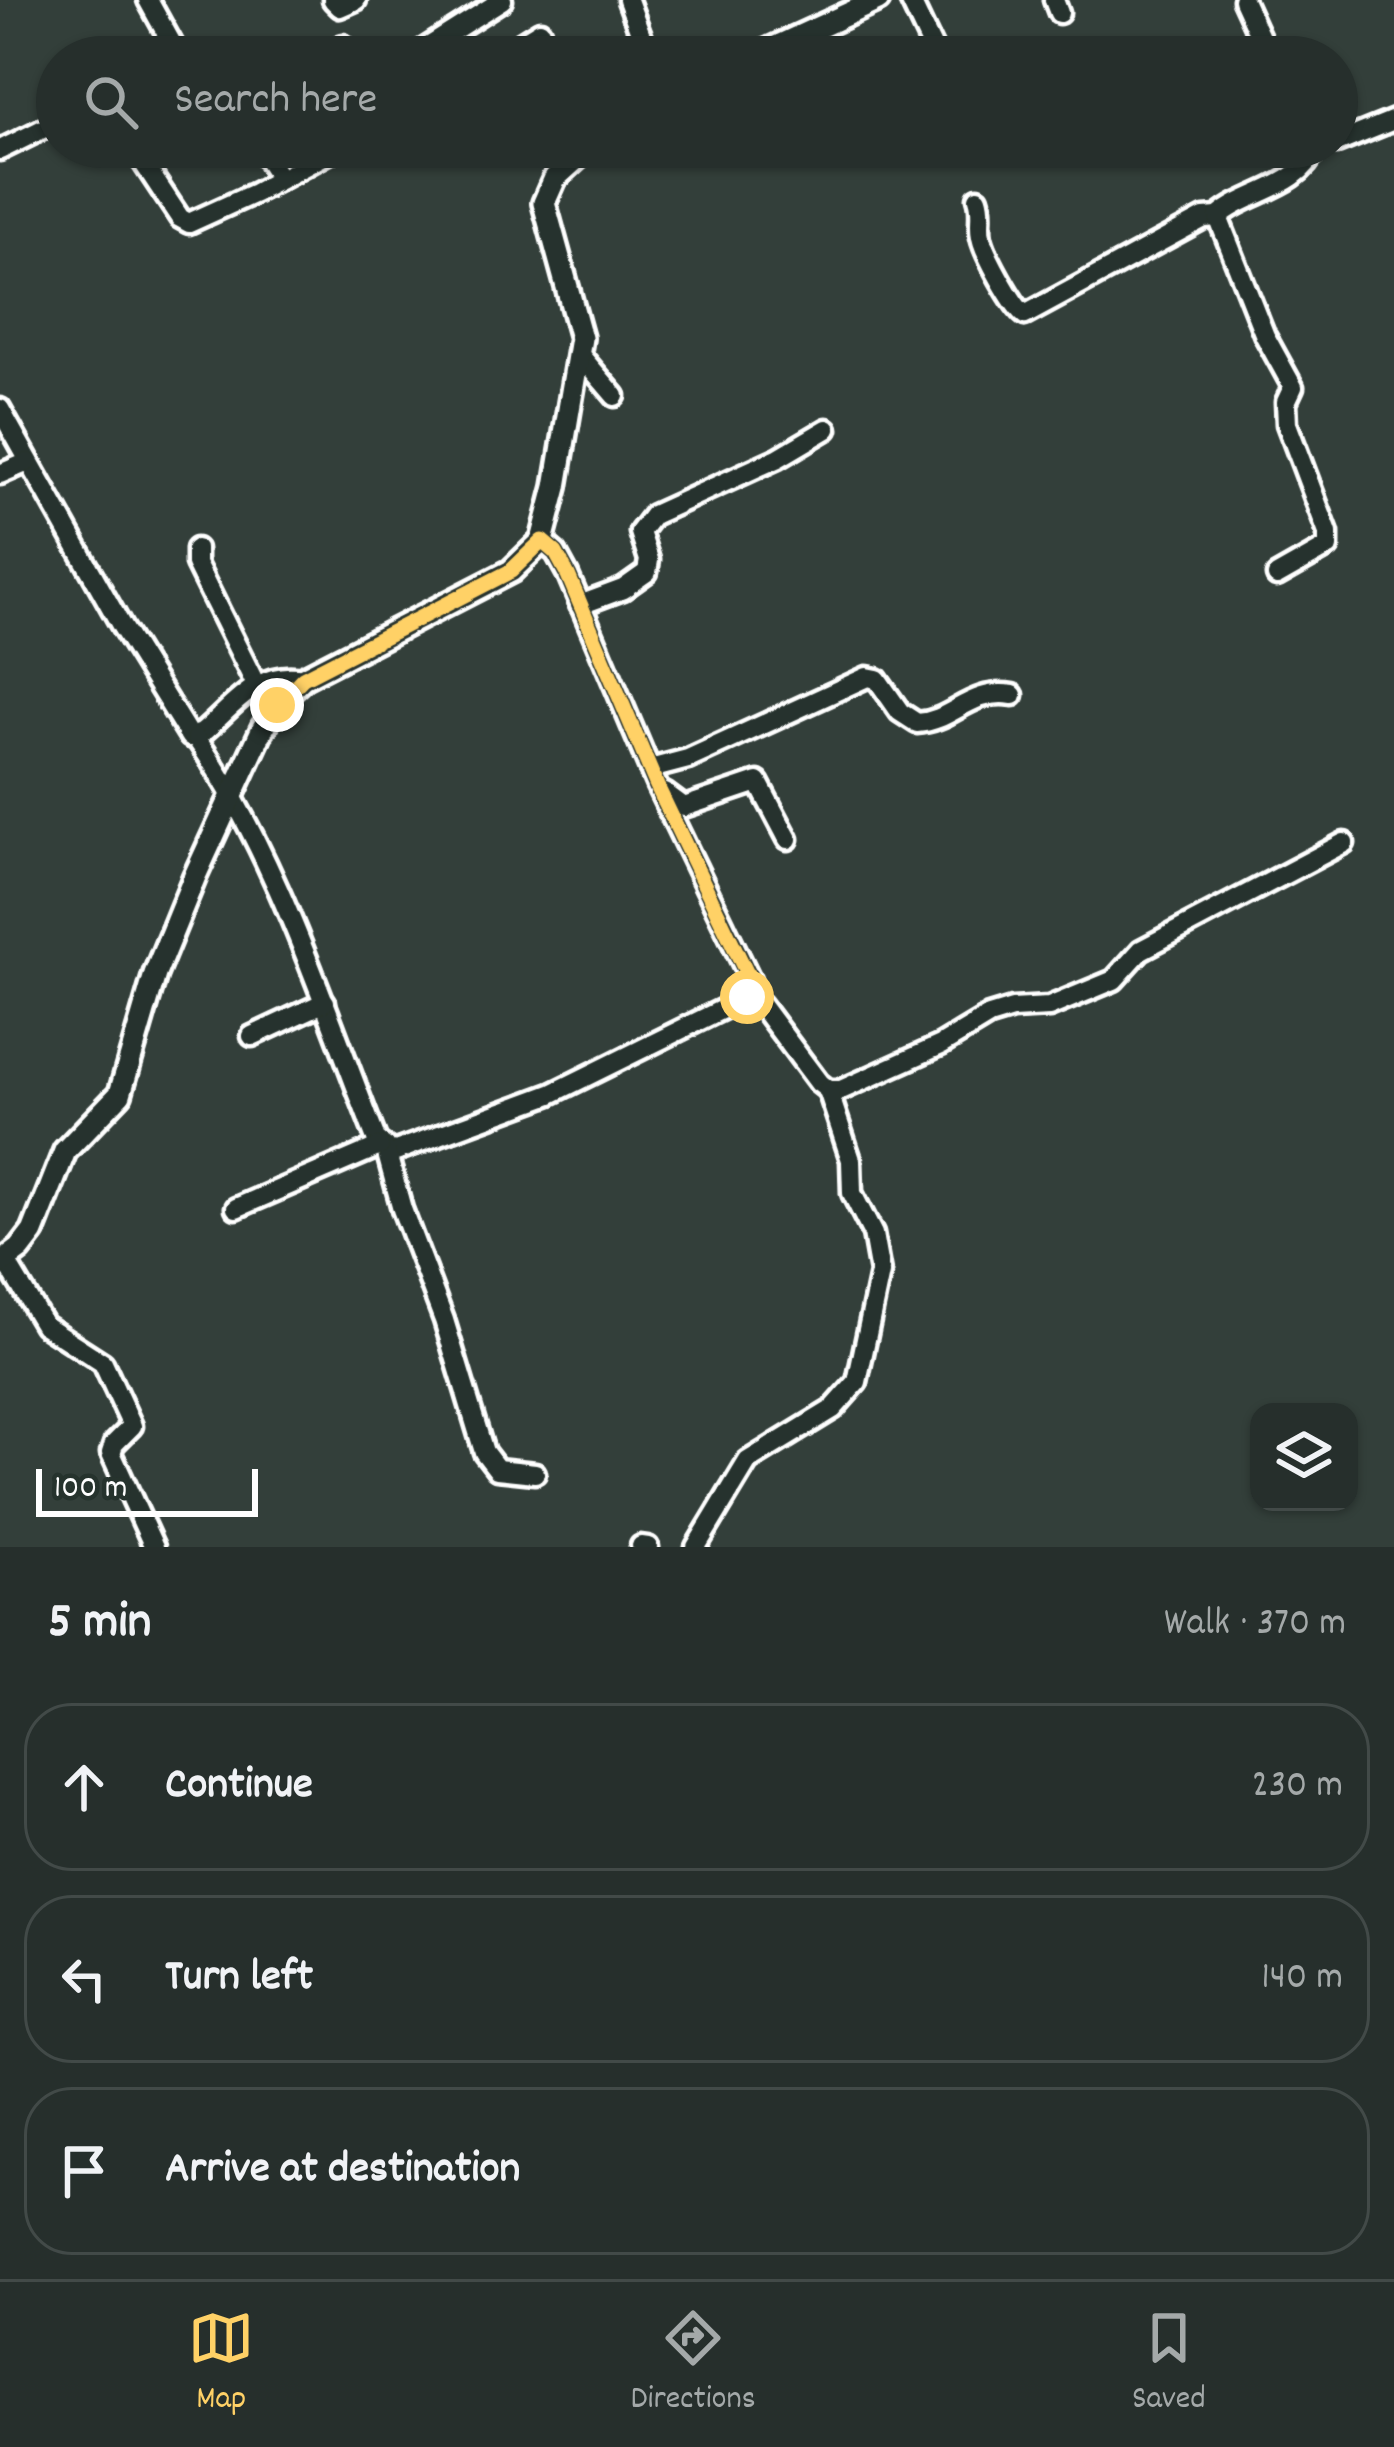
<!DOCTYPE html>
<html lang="en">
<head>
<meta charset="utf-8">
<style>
	body { margin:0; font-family:Dekko,sans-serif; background:#323b38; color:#f1f3f6 }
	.controls { position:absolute; right:36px; bottom:36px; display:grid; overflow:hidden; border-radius:24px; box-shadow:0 3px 9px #0004 }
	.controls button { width:108px; height:108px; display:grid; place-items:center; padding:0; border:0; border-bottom:3px solid #424a48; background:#262f2c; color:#f1f3f6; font:60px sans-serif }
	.scale { position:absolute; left:36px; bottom:30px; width:222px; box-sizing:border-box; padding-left:12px; border:6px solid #fff; border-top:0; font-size:33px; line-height:42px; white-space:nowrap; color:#fff; -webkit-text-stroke:9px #26332d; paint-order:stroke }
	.stop { position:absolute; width:36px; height:36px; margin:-27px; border:9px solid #ffd166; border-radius:50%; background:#fff }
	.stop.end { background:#ffd166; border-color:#fff; box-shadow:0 3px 12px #0008 }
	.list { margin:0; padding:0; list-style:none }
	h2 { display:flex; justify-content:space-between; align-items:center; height:156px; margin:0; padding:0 48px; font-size:51px }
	h2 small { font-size:39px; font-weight:400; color:#a4a9a9 }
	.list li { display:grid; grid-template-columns:78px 1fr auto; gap:36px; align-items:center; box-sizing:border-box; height:168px; margin:0 24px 24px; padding:0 24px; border:3px solid #424a48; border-radius:48px }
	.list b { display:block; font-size:45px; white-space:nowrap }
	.list em { font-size:39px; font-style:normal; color:#a4a9a9 }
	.icon { flex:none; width:66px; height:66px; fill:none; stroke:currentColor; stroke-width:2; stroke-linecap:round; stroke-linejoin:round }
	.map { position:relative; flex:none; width:1394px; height:1547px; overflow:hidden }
	.search { position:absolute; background:#262f2c; box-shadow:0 3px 9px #0004; left:36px; right:36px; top:36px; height:132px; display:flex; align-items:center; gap:30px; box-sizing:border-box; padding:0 42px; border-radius:66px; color:#a4a9a9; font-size:45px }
	.sheet { height:732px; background:#262f2c }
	nav { display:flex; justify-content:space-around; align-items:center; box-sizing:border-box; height:168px; border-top:3px solid #424a48; background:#262f2c; font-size:33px; color:#a4a9a9 }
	nav a { display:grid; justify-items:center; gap:6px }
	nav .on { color:#ffd166 }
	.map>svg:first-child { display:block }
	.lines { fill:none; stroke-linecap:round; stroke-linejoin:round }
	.minor-casing { stroke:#fff; stroke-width:27 }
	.tertiary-casing { stroke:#fff; stroke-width:30 }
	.minor { stroke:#26332d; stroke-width:18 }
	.tertiary { stroke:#26332d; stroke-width:21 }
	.route { stroke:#ffd166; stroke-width:15 }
</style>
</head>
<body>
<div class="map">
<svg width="1394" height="1547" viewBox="0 0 1394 1547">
	<rect width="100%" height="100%" fill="#333f3a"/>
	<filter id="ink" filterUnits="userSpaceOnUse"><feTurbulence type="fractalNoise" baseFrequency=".00833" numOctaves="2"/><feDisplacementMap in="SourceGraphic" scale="24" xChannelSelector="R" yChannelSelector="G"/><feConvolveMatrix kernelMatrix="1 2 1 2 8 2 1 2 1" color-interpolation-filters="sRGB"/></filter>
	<g filter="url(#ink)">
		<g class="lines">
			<g class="minor-casing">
				<g id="minor">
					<path d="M148 0 175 49 171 57"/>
					<path d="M333 0 340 7 356 0"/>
					<path d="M628 0 649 57"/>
					<path d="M910 0 937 57"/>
					<path d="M1054 0 1059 13"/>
					<path d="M1243 0 1269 57"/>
					<path d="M320 57 343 45 350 57"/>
					<path d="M412 57 502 0"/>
					<path d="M498 57 540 31"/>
					<path d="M1337 143 1394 120"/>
					<path d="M133 147 180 218 189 223 255 193 340 147"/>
					<path d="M260 147 280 179"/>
					<path d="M0 150 57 122"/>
					<path d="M978 198C983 212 978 224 981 237 984 253 1013 306 1025 315L1204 218 1218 217"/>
					<path d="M580 355 615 396"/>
					<path d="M0 409 122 627 190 737 202 733C233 707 258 669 303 678"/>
					<path d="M0 474 28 462"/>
					<path d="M542 541 556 553 568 575 657 786 750 979 754 998"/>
					<path d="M196 549V564L256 685"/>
					<path d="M1277 576 1328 547V533L1287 424 1286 402 1293 387 1265 336 1218 217C1249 190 1299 189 1316 148"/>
					<path d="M580 605 623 589 647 572 649 560 640 532 653 515 778 458 827 429"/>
					<path d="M196 738C279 860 323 1005 377 1141L393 1152 551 1094 747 997 760 1004 819 1083 828 1090H841L941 1045 989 1016 1012 1009 1049 1007 1114 980 1141 950 1344 843"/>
					<path d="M650 769 688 759 867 677 877 679 900 712 917 723C954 721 969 688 1013 695"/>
					<path d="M665 793 684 807 758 782 788 839"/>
					<path d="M252 1036 325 1002"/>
					<path d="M386 1150 402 1209 444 1320 484 1452 497 1469 535 1473"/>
					<path d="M236 1208 380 1146"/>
					<path d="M5 1260 44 1325 103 1363 132 1426 114 1444 111 1453 154 1547"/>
					<path d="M641 1546 648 1547"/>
					<path d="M696 1547 748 1461 833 1409 857 1382 880 1273 873 1234 852 1193 851 1160 828 1090"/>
				</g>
			</g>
			<g class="tertiary-casing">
				<g id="tertiary">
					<path d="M754 57 878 0"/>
					<path d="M0 1264 20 1249 33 1232 65 1151 120 1094 155 974 195 876 263 728 283 697 303 678 511 571 542 541 556 487 581 338 544 203 555 178 589 147"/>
				</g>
			</g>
			<use href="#minor" class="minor"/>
			<use href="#tertiary" class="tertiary"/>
		</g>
	</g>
	<g class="lines" filter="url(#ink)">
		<path class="route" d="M277 705 303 678 511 571 542 541 556 553 568 575 657 786 750 980 754 998 747 997"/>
	</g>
</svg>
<div class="controls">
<button><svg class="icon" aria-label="layers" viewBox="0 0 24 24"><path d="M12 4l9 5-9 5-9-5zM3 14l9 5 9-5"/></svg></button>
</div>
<div class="scale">100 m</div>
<div class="stop" style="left:747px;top:997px"></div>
<div class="stop end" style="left:277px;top:705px"></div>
<div class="search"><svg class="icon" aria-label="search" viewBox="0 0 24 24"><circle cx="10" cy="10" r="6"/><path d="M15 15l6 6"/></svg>Search here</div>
</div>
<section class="sheet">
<h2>5 min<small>Walk · 370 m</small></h2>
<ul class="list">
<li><svg class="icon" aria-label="ahead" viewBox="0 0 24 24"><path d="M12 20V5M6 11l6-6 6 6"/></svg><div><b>Continue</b></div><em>230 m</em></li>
<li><svg class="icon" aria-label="left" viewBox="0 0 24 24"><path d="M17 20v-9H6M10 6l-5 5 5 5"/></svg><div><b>Turn left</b></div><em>140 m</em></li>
<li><svg class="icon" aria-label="arrive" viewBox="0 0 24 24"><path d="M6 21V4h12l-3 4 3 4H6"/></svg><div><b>Arrive at destination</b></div></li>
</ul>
</section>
<nav>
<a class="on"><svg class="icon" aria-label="map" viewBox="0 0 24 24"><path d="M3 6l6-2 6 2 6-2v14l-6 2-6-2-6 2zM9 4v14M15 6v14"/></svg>Map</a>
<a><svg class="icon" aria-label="directions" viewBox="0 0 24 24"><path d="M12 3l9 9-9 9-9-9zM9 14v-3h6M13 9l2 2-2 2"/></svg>Directions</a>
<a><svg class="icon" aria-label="saved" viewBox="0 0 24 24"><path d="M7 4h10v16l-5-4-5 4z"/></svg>Saved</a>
</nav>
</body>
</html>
